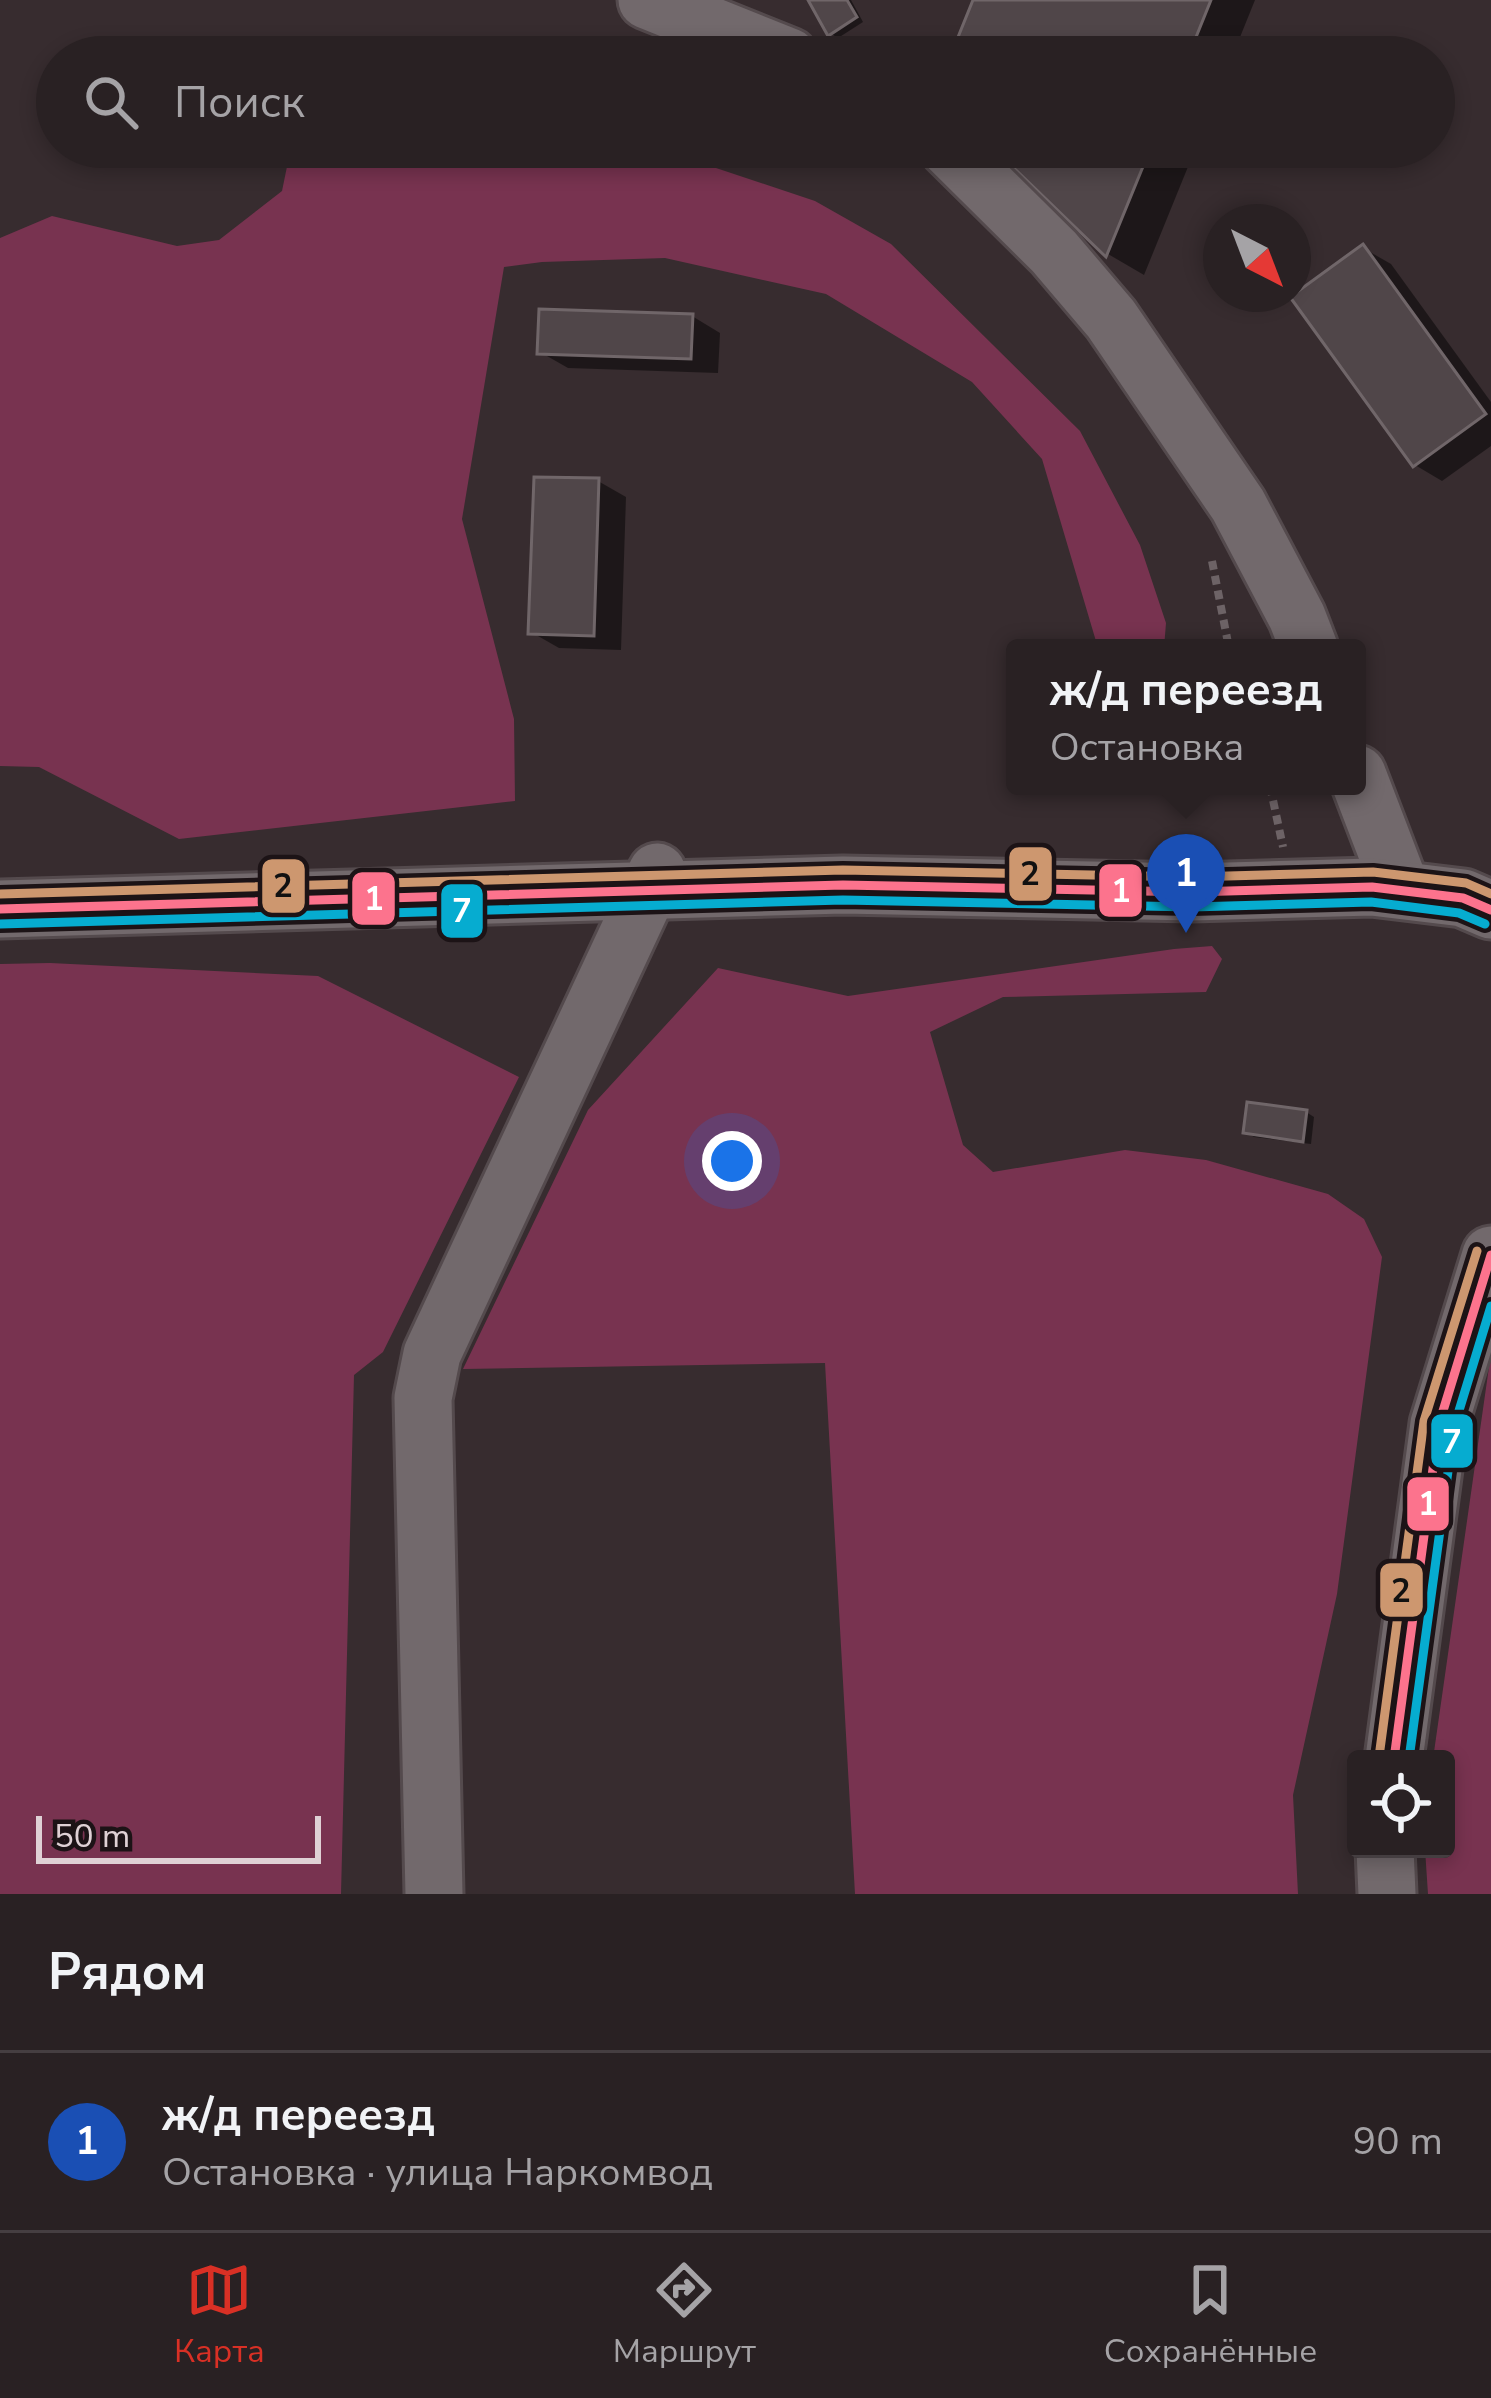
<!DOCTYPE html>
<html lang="ru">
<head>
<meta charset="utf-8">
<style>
	body { margin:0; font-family:"Nunito Sans",sans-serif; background:#31292b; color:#f1f3f6 }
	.controls { position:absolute; right:36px; bottom:36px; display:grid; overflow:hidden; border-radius:12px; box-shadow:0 6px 18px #0003 }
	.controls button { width:108px; height:108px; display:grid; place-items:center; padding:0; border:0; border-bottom:3px solid #453e41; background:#292123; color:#f1f3f6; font:60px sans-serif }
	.compass { position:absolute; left:1203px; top:204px; width:108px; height:108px; border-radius:50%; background:#292123; box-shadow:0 6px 18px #0003; rotate:138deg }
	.scale { position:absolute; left:36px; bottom:30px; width:285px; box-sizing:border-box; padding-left:12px; border:6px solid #dfd1d5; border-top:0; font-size:33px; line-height:42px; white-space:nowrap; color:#dfd1d5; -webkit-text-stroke:9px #1c1316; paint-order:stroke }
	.you { position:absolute; left:732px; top:1161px; width:42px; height:42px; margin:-30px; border:9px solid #fff; border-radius:50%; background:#1a73e8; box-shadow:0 0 0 18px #1a73e833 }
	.badge { display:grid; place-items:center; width:78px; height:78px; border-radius:50%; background:#d93025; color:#fff; font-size:39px; font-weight:700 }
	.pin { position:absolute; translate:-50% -99px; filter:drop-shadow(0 3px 6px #0008) }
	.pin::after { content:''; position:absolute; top:63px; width:42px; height:36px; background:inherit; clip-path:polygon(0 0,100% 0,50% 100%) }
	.popup { position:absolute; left:1006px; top:639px; width:360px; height:156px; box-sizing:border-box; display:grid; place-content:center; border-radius:12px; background:#292123; filter:drop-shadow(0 3px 9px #0005); font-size:39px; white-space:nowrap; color:#a5a3a6 }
	.popup b { font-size:45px; color:#f1f3f6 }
	.popup::after { content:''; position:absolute; left:50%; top:100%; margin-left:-24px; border:24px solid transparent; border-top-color:#292123 }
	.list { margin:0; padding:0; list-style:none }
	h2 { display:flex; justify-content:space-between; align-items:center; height:156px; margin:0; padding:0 48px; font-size:51px }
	h2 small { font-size:39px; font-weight:400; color:#a5a3a6 }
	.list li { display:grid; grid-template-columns:78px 1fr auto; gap:36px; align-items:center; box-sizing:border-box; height:180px; padding:0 48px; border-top:3px solid #453e41 }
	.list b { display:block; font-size:45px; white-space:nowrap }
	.list p { margin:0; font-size:39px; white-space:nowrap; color:#a5a3a6 }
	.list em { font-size:39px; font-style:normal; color:#a5a3a6 }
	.icon { flex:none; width:66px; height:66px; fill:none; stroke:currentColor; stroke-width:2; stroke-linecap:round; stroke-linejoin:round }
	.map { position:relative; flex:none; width:1491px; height:1894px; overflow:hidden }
	.search { position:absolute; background:#292123; box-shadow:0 6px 18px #0003; left:36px; right:36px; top:36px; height:132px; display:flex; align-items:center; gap:30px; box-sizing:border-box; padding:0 42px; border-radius:66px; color:#a5a3a6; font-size:45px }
	.sheet { height:336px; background:#292123 }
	nav { display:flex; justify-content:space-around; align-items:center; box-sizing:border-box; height:168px; border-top:3px solid #453e41; background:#292123; font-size:33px; color:#a5a3a6 }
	nav a { display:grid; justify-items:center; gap:6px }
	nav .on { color:#d93025 }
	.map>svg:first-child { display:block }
	.green { fill:#783350 }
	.shadow { fill:#0007 }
	.building { fill:#504649; stroke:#706669; stroke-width:3 }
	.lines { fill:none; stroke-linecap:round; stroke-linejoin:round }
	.minor-casing { stroke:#544a4d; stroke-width:63 }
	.path { stroke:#6d6366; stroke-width:8; stroke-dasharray:9 6; stroke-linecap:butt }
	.minor { stroke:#72696c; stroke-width:57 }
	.bus-1-casing { stroke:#1c1316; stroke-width:18 }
	.bus-2-casing { stroke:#1c1316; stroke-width:18 }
	.bus-3-casing { stroke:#1c1316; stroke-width:18 }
	.bus-1 { stroke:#fc738d; stroke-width:9 }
	.bus-2 { stroke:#06acd0; stroke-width:9 }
	.bus-3 { stroke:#cd976f; stroke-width:9 }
	.line-badge { stroke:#1c1316; stroke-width:4.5 }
	.badge-label { font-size:33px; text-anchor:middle; font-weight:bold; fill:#fff }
	.pale-badge-label { font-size:33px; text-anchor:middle; font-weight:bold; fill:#111 }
</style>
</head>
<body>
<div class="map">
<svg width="1491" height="1894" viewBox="0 0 1491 1894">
	<rect width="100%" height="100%" fill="#372c2f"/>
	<g class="green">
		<path d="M291 147H661L692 160 815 201 891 244 1080 431 1140 545 1166 623 1164 648H1098L1042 459 972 382 826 294 665 258 542 262 504 267 462 519 514 719 515 801 179 839 39 767 0 766V238L52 216 177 246 219 240 282 191Z"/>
		<path d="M1212 946 1222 959 1206 992 1003 997 930 1032 963 1145 993 1172 1125 1150 1206 1160 1328 1194 1364 1219 1382 1257 1337 1594 1293 1795 1298 1894H855L825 1363 463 1369 588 1110 718 968 848 996 1174 949Z"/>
		<path d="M50 963 318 976 519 1077 383 1352 354 1375 341 1894H0V964Z"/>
		<path d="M1491 1353V1894H1428L1425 1849H1446V1759H1433Z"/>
	</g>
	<g class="shadow">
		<path d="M813 0H851L863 22 838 38 830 33Z"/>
		<path d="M976 0H1255L1232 57H953Z"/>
		<path d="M996 147H1196L1144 275 1108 254Z"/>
		<path d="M1363 248 1391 264 1491 402V446L1442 481 1415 465Z"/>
		<path d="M692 316 720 333 718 373 568 368 540 352Z"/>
		<path d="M598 481 626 497 621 650 559 648 531 632Z"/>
		<path d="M1306 1112 1314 1117 1311 1144 1254 1137 1246 1132Z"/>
	</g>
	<g class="building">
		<path d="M808 0H847L857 17 828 36Z"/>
		<path d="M973 0H1211L1188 57H950Z"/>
		<path d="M992 147H1151L1106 257Z"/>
		<path d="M1363 244 1486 414 1413 467 1290 297Z"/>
		<path d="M539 309 693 314 691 359 537 354Z"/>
		<path d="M534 477 599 478 594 636 528 634Z"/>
		<path d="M1247 1102 1307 1110 1303 1142 1243 1133Z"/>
	</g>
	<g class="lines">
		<g class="minor-casing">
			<g id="minor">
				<path d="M647 0 789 57"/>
				<path d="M948 147 1054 252 1111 319 1238 505 1297 617 1309 648"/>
				<path d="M1357 774 1401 889"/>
				<path d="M0 909 843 885 1192 892 1372 887 1463 898 1491 910"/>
				<path d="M1394 1759 1439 1424 1491 1255"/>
				<path d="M1385 1849 1387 1894"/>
				<path d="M434 1894 423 1398 432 1354 657 872"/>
			</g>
		</g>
		<g class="path">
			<path d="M1212 561 1229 648"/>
			<path d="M1270 786 1283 847"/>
		</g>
		<use href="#minor" class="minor"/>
		<g class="bus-1-casing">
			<g id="bus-1">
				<path d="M0 909 843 885 1192 892 1372 887 1463 898 1491 910"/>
				<path d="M1394 1759 1439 1424 1491 1255"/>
			</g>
		</g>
		<g class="bus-2-casing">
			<g id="bus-2">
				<path d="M0 924 843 900 1192 907 1371 902 1459 913 1485 924"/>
				<path d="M1409 1759 1454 1427 1491 1306"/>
			</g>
		</g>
		<g class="bus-3-casing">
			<g id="bus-3">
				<path d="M0 894 843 870 1192 877 1373 872 1466 883 1491 894"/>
				<path d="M1379 1757 1424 1421 1477 1251"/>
			</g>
		</g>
		<use href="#bus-1" class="bus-1"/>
		<use href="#bus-2" class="bus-2"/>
		<use href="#bus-3" class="bus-3"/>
	</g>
	<g class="line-badge">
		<rect x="1007" y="845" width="47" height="58" rx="12" fill="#cd976f"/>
		<rect x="260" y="857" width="47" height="58" rx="12" fill="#cd976f"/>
		<rect x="1097" y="862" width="47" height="57" rx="12" fill="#fc738d"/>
		<rect x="350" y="870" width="47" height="57" rx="12" fill="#fc738d"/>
		<rect x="439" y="882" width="46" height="58" rx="12" fill="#06acd0"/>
		<rect x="1429" y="1412" width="46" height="58" rx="12" fill="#06acd0"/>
		<rect x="1405" y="1475" width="46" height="58" rx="12" fill="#fc738d"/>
		<rect x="1378" y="1561" width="47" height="58" rx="12" fill="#cd976f"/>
	</g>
	<g class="badge-label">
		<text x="1121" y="902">1</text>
		<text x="374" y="910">1</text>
		<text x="462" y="922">7</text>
		<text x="1452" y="1453">7</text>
		<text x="1428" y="1515">1</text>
	</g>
	<g class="pale-badge-label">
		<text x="1030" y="885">2</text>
		<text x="283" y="897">2</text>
		<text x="1401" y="1602">2</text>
	</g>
</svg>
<div class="controls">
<button><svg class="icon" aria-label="locate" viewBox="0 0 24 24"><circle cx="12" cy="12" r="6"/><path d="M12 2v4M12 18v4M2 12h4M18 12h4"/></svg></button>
</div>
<svg class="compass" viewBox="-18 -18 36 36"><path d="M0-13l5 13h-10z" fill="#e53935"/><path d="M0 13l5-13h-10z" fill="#a5a3a6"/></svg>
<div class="scale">50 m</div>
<div class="you"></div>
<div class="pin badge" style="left:1186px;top:933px;background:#1a4fb4">1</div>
<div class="popup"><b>ж/д переезд</b>Остановка</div>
<div class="search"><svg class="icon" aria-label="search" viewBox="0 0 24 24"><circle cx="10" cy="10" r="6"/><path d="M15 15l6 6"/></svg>Поиск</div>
</div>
<section class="sheet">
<h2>Рядом<small></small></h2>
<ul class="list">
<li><span class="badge" style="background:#1a4fb4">1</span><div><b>ж/д переезд</b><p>Остановка · улица Наркомвод</p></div><em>90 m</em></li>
</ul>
</section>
<nav>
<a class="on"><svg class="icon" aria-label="map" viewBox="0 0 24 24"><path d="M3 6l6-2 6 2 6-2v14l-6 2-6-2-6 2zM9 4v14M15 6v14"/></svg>Карта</a>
<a><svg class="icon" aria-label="directions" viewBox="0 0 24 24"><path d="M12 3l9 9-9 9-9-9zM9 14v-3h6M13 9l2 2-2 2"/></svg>Маршрут</a>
<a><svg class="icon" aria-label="saved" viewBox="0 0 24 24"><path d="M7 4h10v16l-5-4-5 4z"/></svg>Сохранённые</a>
</nav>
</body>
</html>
